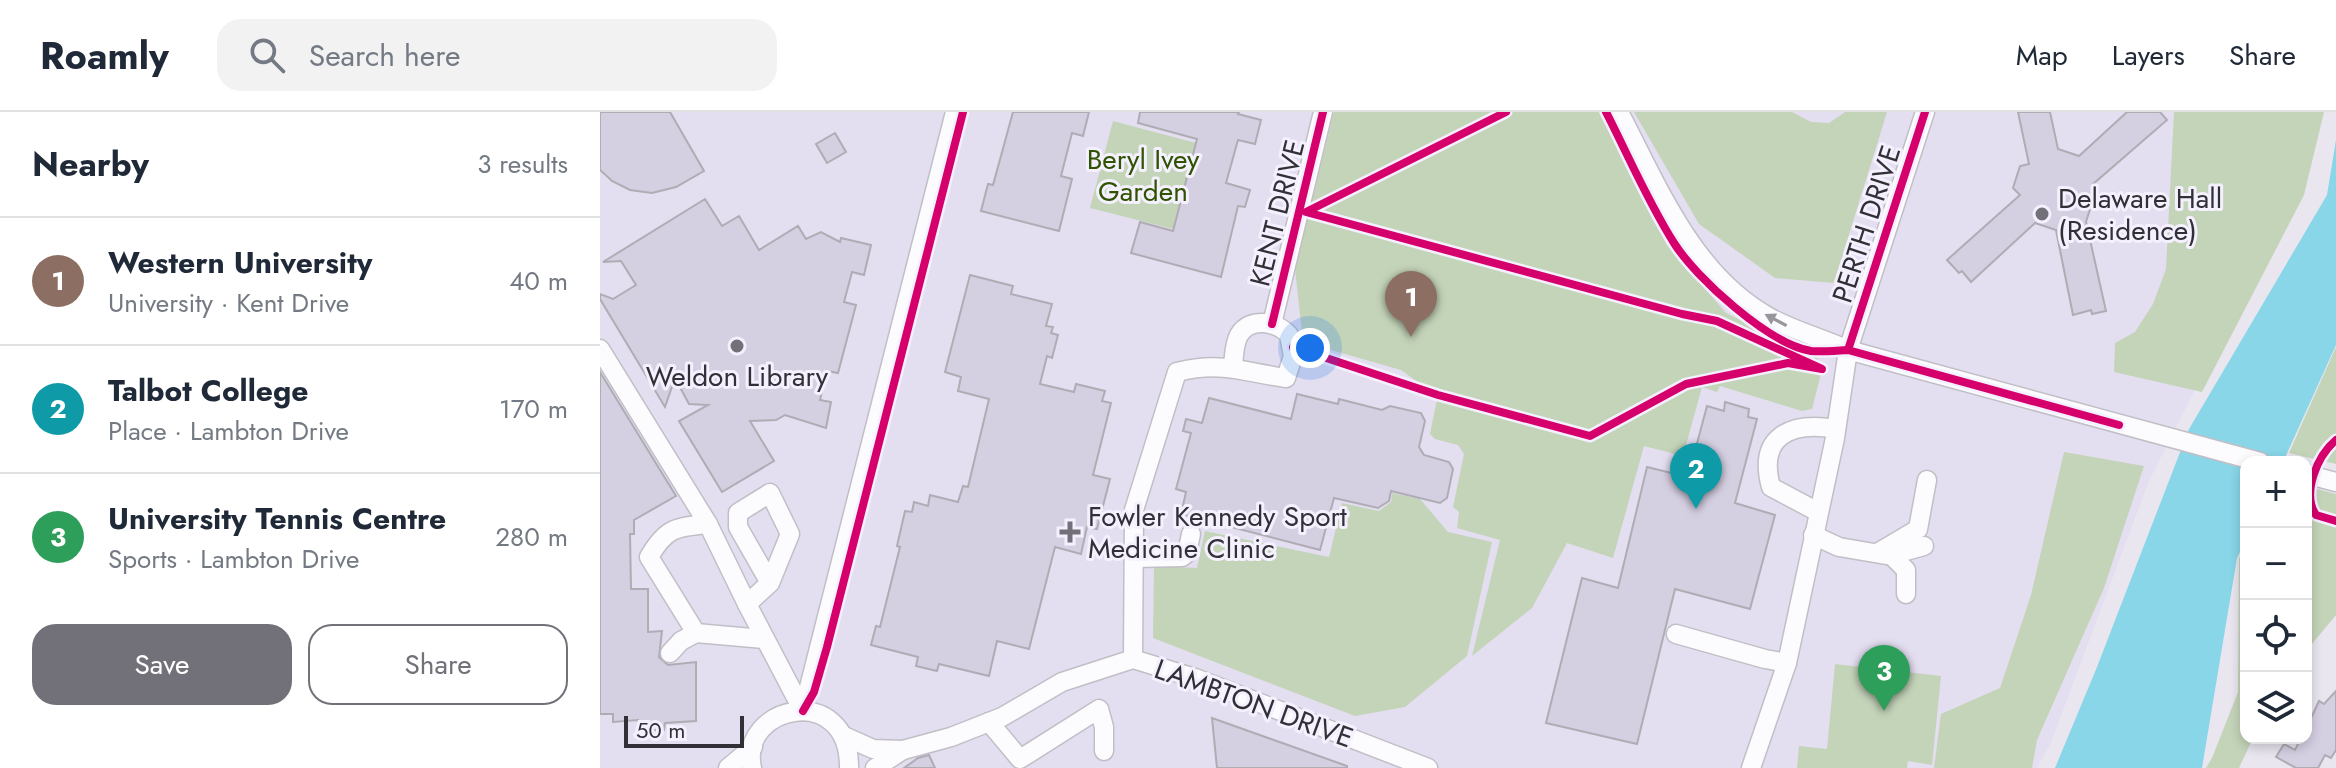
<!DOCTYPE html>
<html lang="en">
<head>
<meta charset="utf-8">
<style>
	body { margin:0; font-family:Jost,sans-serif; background:#f2f2f3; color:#1f2937 }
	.controls { position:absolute; right:24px; bottom:24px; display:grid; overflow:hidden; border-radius:16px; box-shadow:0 4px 12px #0003 }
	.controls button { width:72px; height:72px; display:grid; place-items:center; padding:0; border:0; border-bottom:2px solid #e0e1e3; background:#fff; color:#1f2937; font:40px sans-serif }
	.scale { position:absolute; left:24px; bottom:20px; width:120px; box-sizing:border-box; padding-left:8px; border:4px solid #323037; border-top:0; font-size:22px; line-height:28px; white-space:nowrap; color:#323037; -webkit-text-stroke:6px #f4f0fe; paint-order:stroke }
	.you { position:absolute; left:710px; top:236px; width:28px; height:28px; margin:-20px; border:6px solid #fff; border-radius:50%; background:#1a73e8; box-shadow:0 0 0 12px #1a73e833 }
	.badge { display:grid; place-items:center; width:52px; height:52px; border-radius:50%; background:#727078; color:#fff; font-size:26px; font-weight:700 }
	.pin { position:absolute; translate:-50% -66px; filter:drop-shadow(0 2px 4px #0008) }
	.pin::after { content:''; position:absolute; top:42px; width:28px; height:24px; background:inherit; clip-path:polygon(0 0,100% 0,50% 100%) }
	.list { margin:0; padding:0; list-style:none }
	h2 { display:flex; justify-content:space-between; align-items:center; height:104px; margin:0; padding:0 32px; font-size:34px }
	h2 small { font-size:26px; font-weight:400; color:#747a83 }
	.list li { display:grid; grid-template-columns:52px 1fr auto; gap:24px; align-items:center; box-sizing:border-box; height:128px; padding:0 32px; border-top:2px solid #e0e1e3 }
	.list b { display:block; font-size:30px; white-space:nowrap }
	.list p { margin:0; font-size:26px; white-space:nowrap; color:#747a83 }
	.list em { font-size:26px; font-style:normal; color:#747a83 }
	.actions { display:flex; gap:16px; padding:24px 32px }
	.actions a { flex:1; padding:18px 0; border:2px solid #727078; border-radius:24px; text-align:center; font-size:28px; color:#727078 }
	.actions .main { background:#727078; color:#fff }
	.icon { flex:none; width:44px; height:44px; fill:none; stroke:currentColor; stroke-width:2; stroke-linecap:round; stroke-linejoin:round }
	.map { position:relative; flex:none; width:1736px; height:656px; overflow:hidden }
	header { display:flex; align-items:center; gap:48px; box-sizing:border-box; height:112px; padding:0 40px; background:#fff; border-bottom:2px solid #e0e1e3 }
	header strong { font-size:38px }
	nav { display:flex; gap:44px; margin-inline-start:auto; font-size:28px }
	.search { width:560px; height:72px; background:#f2f2f3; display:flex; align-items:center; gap:20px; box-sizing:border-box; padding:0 28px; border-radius:24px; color:#747a83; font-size:30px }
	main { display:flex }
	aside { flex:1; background:#fff }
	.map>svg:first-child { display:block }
	.built { fill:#e4def1 }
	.green { fill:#c4d4b9 }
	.water { fill:#88d6e8 }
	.building { fill:#d5cfe2; stroke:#afacb4; stroke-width:2 }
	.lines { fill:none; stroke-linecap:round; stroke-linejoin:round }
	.minor-casing { stroke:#c1bfc6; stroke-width:21 }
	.minor { stroke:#fcfbfd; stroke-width:18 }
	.cycleway-casing { stroke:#f4f0fe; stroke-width:13 }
	.cycleway { stroke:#d6006c; stroke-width:8 }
	.oneway { fill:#97969a }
	.poi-dot { fill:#727078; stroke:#f4f0fe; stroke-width:3 }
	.labels { text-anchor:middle; stroke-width:6; stroke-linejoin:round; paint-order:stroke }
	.park-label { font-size:28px; fill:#305301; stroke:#f4f0fe }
	.poi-label { font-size:28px; fill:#323037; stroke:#f4f0fe; text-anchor:start }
	.street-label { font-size:28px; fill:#323037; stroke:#f4f0fe }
</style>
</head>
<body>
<header>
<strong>Roamly</strong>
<div class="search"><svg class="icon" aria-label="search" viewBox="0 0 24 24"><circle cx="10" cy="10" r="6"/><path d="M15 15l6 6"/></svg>Search here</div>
<nav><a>Map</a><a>Layers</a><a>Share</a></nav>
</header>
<main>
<aside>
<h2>Nearby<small>3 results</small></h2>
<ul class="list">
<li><span class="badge" style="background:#8d6e63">1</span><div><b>Western University</b><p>University · Kent Drive</p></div><em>40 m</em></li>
<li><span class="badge" style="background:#0f9aa8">2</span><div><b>Talbot College</b><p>Place · Lambton Drive</p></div><em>170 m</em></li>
<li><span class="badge" style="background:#2e9e5b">3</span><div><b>University Tennis Centre</b><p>Sports · Lambton Drive</p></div><em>280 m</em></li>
</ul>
<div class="actions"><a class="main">Save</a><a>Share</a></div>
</aside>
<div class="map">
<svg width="1736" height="656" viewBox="0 0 1736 656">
	<rect width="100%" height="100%" fill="#e9e6f0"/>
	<path class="built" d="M0 0H1703L1694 81 1549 369 1450 633 1437 656H0Z"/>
	<g class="green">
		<path d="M734 0H999L1067 133 1126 201 1217 245 1222 258 1212 297 1202 299 1120 274 1117 280 1102 275 1083 344 1044 334 1013 446 967 431 932 496 872 544 900 428 857 416 859 400 853 395 864 342 858 333 835 327 830 322 839 277 823 274 801 258 703 230 695 157Z"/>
		<path d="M1034 0H1192L1211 10 1229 11 1245 0H1287L1234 171 1175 166 1099 112Z"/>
		<path d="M1574 0H1724L1704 83 1602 280 1514 260 1515 231 1535 220 1553 192 1566 157Z"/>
		<path d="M513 9 596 31 573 117 490 96Z"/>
		<path d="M1736 235V352L1689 341Z"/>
		<path d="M1464 340 1544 354 1504 476 1437 628 1432 656H1334L1341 602 1400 576 1431 483Z"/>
		<path d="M1706 374 1736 382V503L1706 539Z"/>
		<path d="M792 381 820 387 848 420 892 430 867 544 805 595 755 604 553 526 554 454 597 456 605 419 729 445 742 391 779 399 791 390Z"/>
		<path d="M1646 432V626H1653L1639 656H1606L1612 646 1638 580 1639 447Z"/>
		<path d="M1235 552 1341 564 1332 653 1308 649 1307 656H1197L1199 634 1227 637Z"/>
	</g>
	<path class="water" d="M1736 28V233L1683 350H1646V428L1637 446 1602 656H1455L1497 555 1589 317 1727 83Z"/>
	<g class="building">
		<path d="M0 0H70L104 59 76 75 52 81 30 78 12 69 0 58Z"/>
		<path d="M413 0H489L483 24 472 21 461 64 472 67 459 119 381 99 388 72 393 73Z"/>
		<path d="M540 0H639L638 2 661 8 655 32 638 28 626 71 650 78 645 95 638 94 621 165 531 141 540 110 573 119 597 27 538 11Z"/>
		<path d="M1418 0H1450L1458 37 1479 44 1527 0H1560L1567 8 1492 73 1496 78 1486 110 1506 199 1492 202 1491 198 1473 203 1456 118 1435 111 1371 170 1362 159 1359 161 1347 148 1420 83 1413 76 1420 54 1429 52Z"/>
		<path d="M235 21 246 40 227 51 216 32Z"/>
		<path d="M105 87 122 114 139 104 159 138 198 114 206 127 221 120 240 130 241 126 271 133 264 163 252 160 244 190 256 193 238 261 227 259 220 288 231 290 226 316 185 303 176 308 150 309 174 349 122 380 79 309 108 293 89 292 75 266 65 295 0 187V182L13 187 36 173 21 149 3 150Z"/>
		<path d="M370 163 413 174 411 182 452 192 446 214 453 215 451 221 458 223 452 246 447 244 440 272 474 280 476 272 505 279 502 289 511 291 493 363 510 367 497 417 487 415 481 442 455 435 429 537 397 529 389 564 339 552 337 559 316 554 318 545 271 533 276 514 280 515 300 435 297 434 305 399 312 400 314 390 328 394 330 383 358 390 363 374 368 375 389 287 358 279 361 265 345 260Z"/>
		<path d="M0 260 76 384 34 408V422H30L31 477H48V520L62 519 59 545 68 553 96 550V609L65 611 64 618H38V608L13 610V602H0Z"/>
		<path d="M697 282 738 292 739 287 782 298 790 294 821 301 825 309 819 335 824 343 849 350 853 357 847 386 840 391 791 379 789 389 778 396 734 386 720 438 581 402 586 380 576 377 591 321 583 319 586 307 602 311 609 286 691 307Z"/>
		<path d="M1125 290 1149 297 1148 305 1157 307 1135 391 1175 403 1150 497 1075 477 1037 632 946 611 982 466 1018 476 1047 355 1088 365 1107 294 1124 299Z"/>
		<path d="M1736 579V638L1731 646 1725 643 1718 656H1696L1676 645 1684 632 1695 638 1701 626H1706V617L1719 589 1724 592Z"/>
		<path d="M612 606 747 654V656H617Z"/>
		<path d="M329 643 335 656H304L318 646Z"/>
	</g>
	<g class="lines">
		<g class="minor-casing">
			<g id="minor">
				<path d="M1019 0C1058 74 1092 162 1169 205 1194 219 1222 226 1248 238L1660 350"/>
				<path d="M672 212 723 0"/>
				<path d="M0 237 108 412 147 492"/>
				<path d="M1706 362 1736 370"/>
				<path d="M1218 400 1171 375C1157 324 1191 309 1236 317"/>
				<path d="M108 412C75 415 66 416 49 445L96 521 164 527"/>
				<path d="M1213 423 1239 435 1292 444 1306 458V482"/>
				<path d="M1279 440 1318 417 1327 368"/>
				<path d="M1295 442 1324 434"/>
				<path d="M534 446 582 445 587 441 591 422"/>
				<path d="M170 471 138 415V401L170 381 190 422 170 471 147 492 203 599"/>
				<path d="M1076 522 1165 547 1187 551"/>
				<path d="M70 541 81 529 96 521"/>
				<path d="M533 547 534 398 577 260C622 249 643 260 686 266L693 244 689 223C677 210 650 204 639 223 634 232 634 244 633 254"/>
				<path d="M203 599 355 0"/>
				<path d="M389 610 420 647 499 597 504 615V639"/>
				<path d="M244 624 273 637 303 638 351 625 402 605 462 570 533 547 595 566 828 656"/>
				<path d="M128 656 153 635"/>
				<path d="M152 656C138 593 250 569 249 656"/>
				<path d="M275 656 303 638"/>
				<path d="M1151 656 1187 551 1235 326 1248 238 1325 0"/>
			</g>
		</g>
		<use href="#minor" class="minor"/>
		<g class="cycleway-casing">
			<g id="cycleway">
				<path d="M1006 0C1028 43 1048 90 1074 131 1096 166 1169 232 1211 239 1223 240 1236 239 1248 238L1519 313"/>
				<path d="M672 212 723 0"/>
				<path d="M693 235 838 283 990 324 1086 272 1188 251 1222 257 1117 209 1082 202 706 100 906 0"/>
				<path d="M1248 238 1325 0"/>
				<path d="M1736 328C1718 343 1701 381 1716 403L1736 409"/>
				<path d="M203 599 214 580 227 535 363 0"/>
			</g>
		</g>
		<use href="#cycleway" class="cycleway"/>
	</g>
	<defs><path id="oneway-solid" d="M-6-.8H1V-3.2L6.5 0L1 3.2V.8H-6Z" transform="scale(2)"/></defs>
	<use class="oneway" href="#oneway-solid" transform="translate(1176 208) rotate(-152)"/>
	<g class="poi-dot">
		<circle cx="1442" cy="102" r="8"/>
		<circle cx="137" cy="234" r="8"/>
		<path d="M466 408h8v8h8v8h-8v8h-8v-8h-8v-8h8z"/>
	</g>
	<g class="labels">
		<g class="park-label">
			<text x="543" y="57">Beryl Ivey<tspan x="543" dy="32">Garden</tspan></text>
		</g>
		<g class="poi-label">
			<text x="1458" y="96">Delaware Hall<tspan x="1458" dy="32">(Residence)</tspan></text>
			<text x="137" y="274" text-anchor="middle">Weldon Library</text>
			<text x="488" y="414">Fowler Kennedy Sport<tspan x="488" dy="32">Medicine Clinic</tspan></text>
		</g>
		<g class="street-label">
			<text transform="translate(677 101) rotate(-76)" y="10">KENT DRIVE</text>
			<text transform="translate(1266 112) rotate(-72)" y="10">PERTH DRIVE</text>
			<text transform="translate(654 591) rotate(20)" y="10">LAMBTON DRIVE</text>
		</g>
	</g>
</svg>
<div class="controls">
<button>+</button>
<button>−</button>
<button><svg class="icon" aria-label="locate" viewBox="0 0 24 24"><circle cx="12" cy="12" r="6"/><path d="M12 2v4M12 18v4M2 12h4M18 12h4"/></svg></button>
<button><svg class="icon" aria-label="layers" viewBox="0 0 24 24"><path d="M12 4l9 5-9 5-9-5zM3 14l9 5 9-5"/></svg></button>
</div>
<div class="scale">50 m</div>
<div class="you"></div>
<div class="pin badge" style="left:811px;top:225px;background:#8d6e63">1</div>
<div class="pin badge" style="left:1096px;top:397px;background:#0f9aa8">2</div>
<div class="pin badge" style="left:1284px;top:599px;background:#2e9e5b">3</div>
</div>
</main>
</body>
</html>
